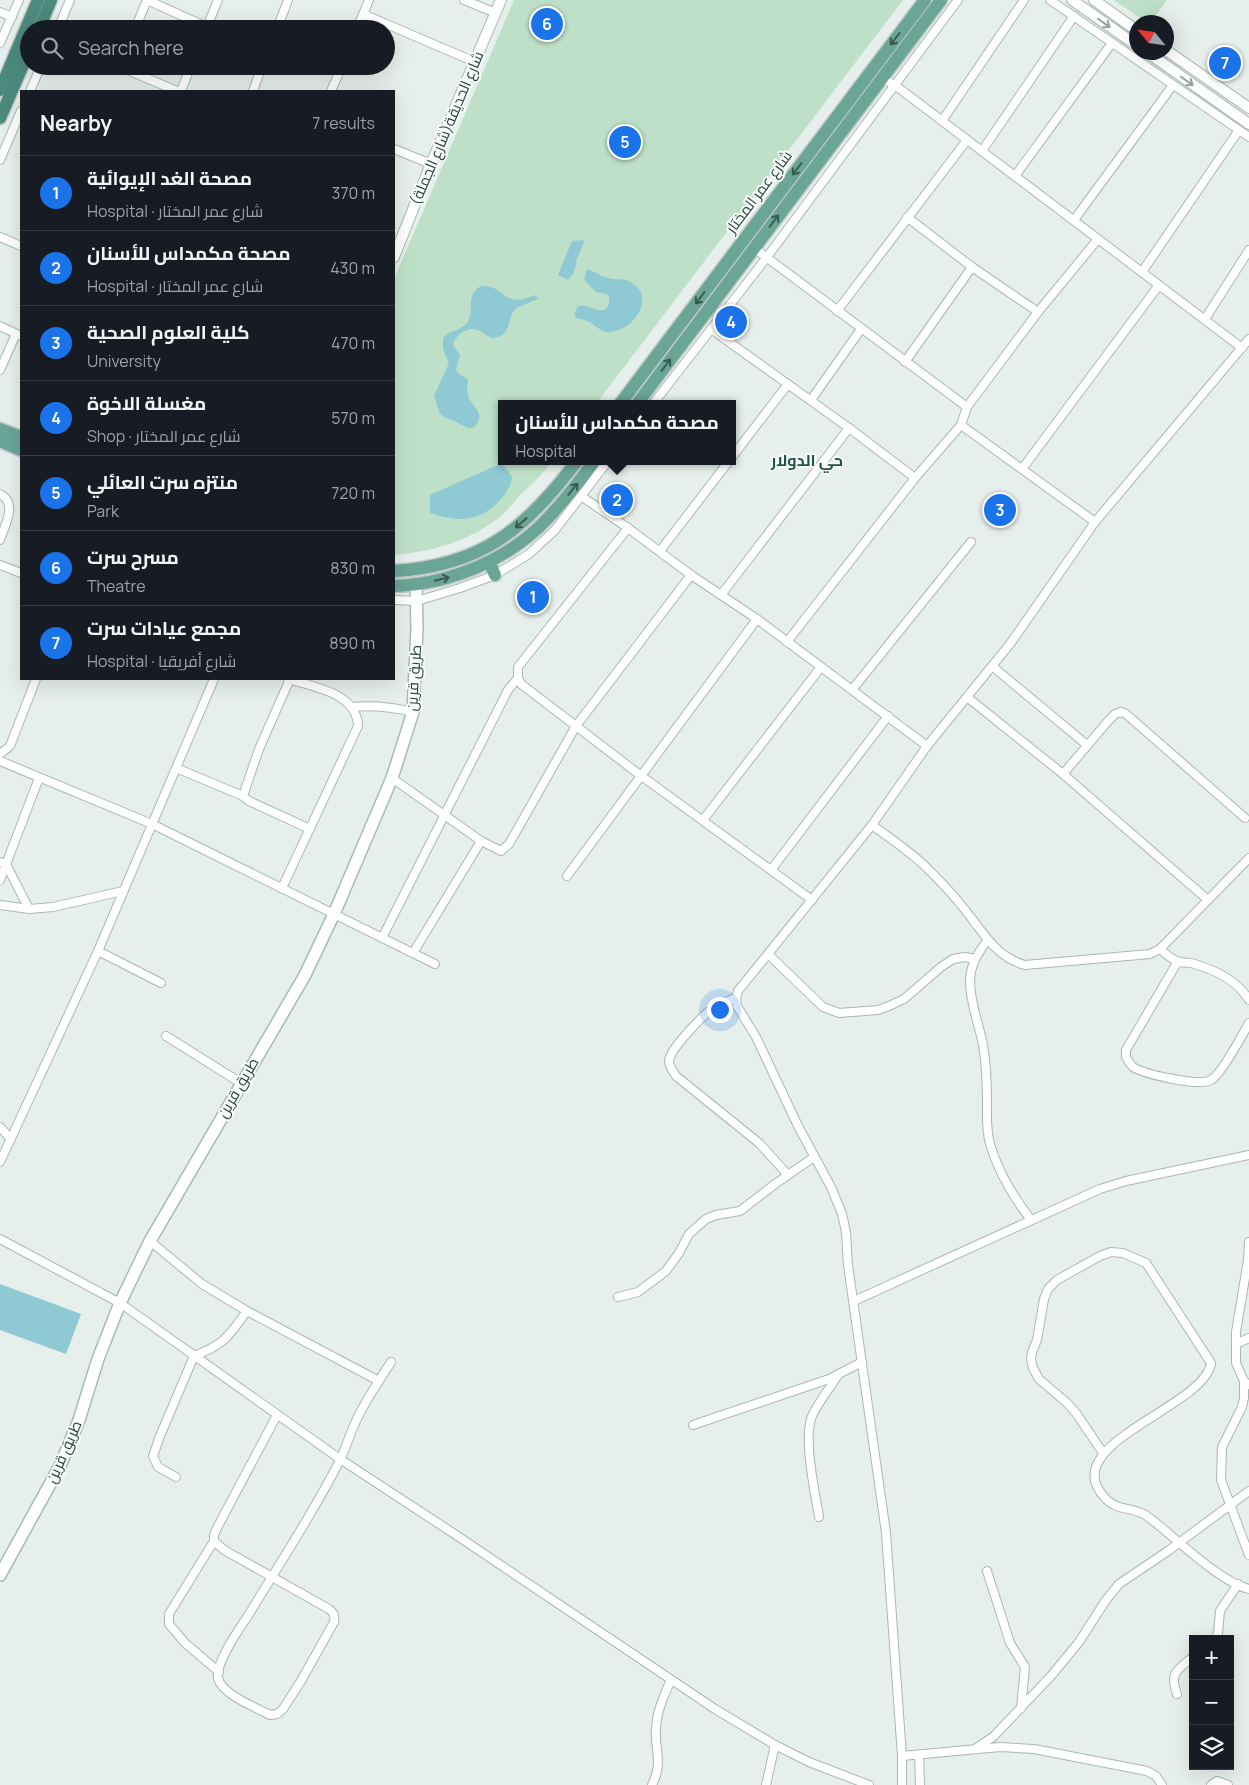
<!DOCTYPE html>
<html lang="en">
<head>
<meta charset="utf-8">
<style>
	body { margin:0; font-family:Manrope,Cairo,sans-serif; background:#20242c; color:#f1f3f6 }
	.controls { position:absolute; right:15px; bottom:15px; display:grid; overflow:hidden; border-radius:0px; box-shadow:0 5px 20px #0002 }
	.controls button { width:45px; height:45px; display:grid; place-items:center; padding:0; border:0; border-bottom:1px solid #363941; background:#171b24; color:#f1f3f6; font:25px sans-serif }
	.compass { position:absolute; left:1129px; top:15px; width:45px; height:45px; border-radius:50%; background:#171b24; box-shadow:0 5px 20px #0002; rotate:299deg }
	.you { position:absolute; left:719px; top:1009px; width:18px; height:18px; margin:-12px; border:4px solid #fff; border-radius:50%; background:#1a73e8; box-shadow:0 0 0 8px #1a73e833 }
	.badge { display:grid; place-items:center; width:32px; height:32px; border-radius:50%; background:#1a73e8; color:#fff; font-size:16px; font-weight:700 }
	.pin { position:absolute; translate:-50% -50%; border:2px solid #fff; box-shadow:0 1px 5px #0006 }
	.popup { position:absolute; left:498px; top:400px; width:238px; height:65px; box-sizing:border-box; display:grid; place-content:center; border-radius:0px; background:#171b24; filter:drop-shadow(0 1px 4px #0005); font-size:16px; white-space:nowrap; color:#9ea1a6 }
	.popup b { font-size:19px; color:#f1f3f6 }
	.popup::after { content:''; position:absolute; left:50%; top:100%; margin-left:-10px; border:10px solid transparent; border-top-color:#171b24 }
	.list { margin:0; padding:0; list-style:none }
	h2 { display:flex; justify-content:space-between; align-items:center; height:65px; margin:0; padding:0 20px; font-size:21px }
	h2 small { font-size:16px; font-weight:400; color:#9ea1a6 }
	.list li { display:grid; grid-template-columns:32px 1fr auto; gap:15px; align-items:center; box-sizing:border-box; height:75px; padding:0 20px; border-top:1px solid #363941 }
	.list b { display:block; font-size:19px; white-space:nowrap }
	.list p { margin:0; font-size:16px; white-space:nowrap; color:#9ea1a6 }
	.list em { font-size:16px; font-style:normal; color:#9ea1a6 }
	.icon { flex:none; width:28px; height:28px; fill:none; stroke:currentColor; stroke-width:2; stroke-linecap:round; stroke-linejoin:round }
	.map { position:relative; flex:none; width:1249px; height:1785px; overflow:hidden }
	.search { position:absolute; background:#171b24; box-shadow:0 5px 20px #0002; left:20px; top:20px; width:375px; height:55px; display:flex; align-items:center; gap:12px; box-sizing:border-box; padding:0 18px; border-radius:28px; color:#9ea1a6; font-size:19px }
	.panel { position:absolute; background:#171b24; box-shadow:0 5px 20px #0002; left:20px; top:90px; width:375px; height:590px; border-radius:0px }
	.map>svg:first-child { display:block }
	.green { fill:#bfe0c8 }
	.water { fill:#8ec9d4 }
	.lines { fill:none; stroke-linecap:round; stroke-linejoin:round }
	.minor-casing { stroke:#a8b8b2; stroke-width:10 }
	.tertiary-casing { stroke:#a8b8b2; stroke-width:12 }
	.secondary-casing { stroke:#a4bbb3; stroke-width:14 }
	.primary-casing { stroke:#c2cac8; stroke-width:15 }
	.trunk-casing { stroke:#c2cac8; stroke-width:15 }
	.minor { stroke:#fff; stroke-width:8 }
	.tertiary { stroke:#fff; stroke-width:10 }
	.secondary { stroke:#fff; stroke-width:11 }
	.primary { stroke:#6aa596; stroke-width:12 }
	.trunk { stroke:#4c8a7c; stroke-width:12 }
	.oneway { stroke:#92a09c }
	.oneway2 { stroke:#365b51 }
	.labels { text-anchor:middle; stroke-width:4; stroke-linejoin:round; paint-order:stroke }
	.street-label { font-size:15px; fill:#24423a; stroke:#f7fbf9 }
	.neighbourhood-label { font-size:16px; font-weight:bold; fill:#1f5548; stroke:#f7fbf9 }
</style>
</head>
<body>
<div class="map">
<svg width="1249" height="1785" viewBox="0 0 1249 1785">
	<rect width="100%" height="100%" fill="#e6efeb"/>
	<g class="green">
		<path d="M514 0H903L596 404H502V461H552C543 474 532 484 520 495 512 504 505 513 496 520 466 542 430 552 394 555V279Z"/>
		<path d="M1114 0H1167L1151 22H1146Z"/>
	</g>
	<g class="water">
		<path d="M585 240 576 261 577 262 573 274 568 280 558 275 572 241Z"/>
		<path d="M587 269C594 271 598 275 605 277 617 282 626 275 637 287 654 304 628 334 607 332 599 331 594 324 587 321 583 319 579 319 576 318L574 314 578 306C589 304 595 312 605 310 610 305 611 299 607 294L596 292 584 280Z"/>
		<path d="M481 286C508 285 501 310 535 295L538 299 516 308C505 320 514 336 492 338 487 336 482 332 478 330 468 326 454 336 453 345L460 355 456 370 459 374 468 379C468 384 466 390 468 396 473 409 488 413 473 428H468L443 416 440 414 434 396 449 363 443 349V339C448 329 462 332 468 321 475 308 465 295 481 286Z"/>
		<path d="M502 463 512 477C511 487 505 494 499 501 479 523 456 522 430 513V495Z"/>
		<path d="M0 1284 81 1314 66 1354 0 1330Z"/>
	</g>
	<g class="lines">
		<g class="minor-casing">
			<g id="minor">
				<path d="M147 0 207 27"/>
				<path d="M464 0 496 13"/>
				<path d="M1050 0 1249 137"/>
				<path d="M0 12 12 17"/>
				<path d="M363 14 475 62"/>
				<path d="M58 29 70 0"/>
				<path d="M135 29 147 0"/>
				<path d="M206 29 218 0"/>
				<path d="M277 29 288 0"/>
				<path d="M357 29 369 0"/>
				<path d="M0 43 19 0"/>
				<path d="M118 66 177 91"/>
				<path d="M882 78 896 86 1242 348"/>
				<path d="M30 91 41 66"/>
				<path d="M181 91 191 66"/>
				<path d="M253 91 262 66"/>
				<path d="M331 91 342 66"/>
				<path d="M942 121 1024 0"/>
				<path d="M394 149 431 164"/>
				<path d="M982 151 1074 16"/>
				<path d="M0 160 21 111"/>
				<path d="M1015 176 1112 43"/>
				<path d="M907 217 972 267 1038 312"/>
				<path d="M1074 220 1173 85"/>
				<path d="M0 237 21 246"/>
				<path d="M754 248 967 407"/>
				<path d="M1142 272 1239 130"/>
				<path d="M837 311 967 140"/>
				<path d="M1205 319 1249 250"/>
				<path d="M0 326 21 336"/>
				<path d="M711 329 849 428 915 478"/>
				<path d="M905 362 972 267"/>
				<path d="M0 370 16 334"/>
				<path d="M811 400 861 329"/>
				<path d="M653 404 767 257 958 0"/>
				<path d="M961 425 1095 522"/>
				<path d="M732 457 788 384"/>
				<path d="M1022 469 1159 285"/>
				<path d="M0 494C18 503 5 525 0 540"/>
				<path d="M581 496 628 528 691 575 757 619 927 746"/>
				<path d="M628 528 518 667V678L521 684 640 775 812 900"/>
				<path d="M660 551 729 461"/>
				<path d="M0 565 21 573"/>
				<path d="M721 595 849 428"/>
				<path d="M394 600 417 601 460 588 495 575 529 554 555 530 608 461"/>
				<path d="M787 642 915 478 961 425 967 407 1038 312 1098 239"/>
				<path d="M992 666 1087 745"/>
				<path d="M290 679 259 749 243 796 249 801 310 829"/>
				<path d="M852 690 971 542"/>
				<path d="M967 697 1063 774 1208 900"/>
				<path d="M352 707C374 705 392 707 413 712"/>
				<path d="M0 754 10 746 36 679"/>
				<path d="M0 761 152 824 435 964"/>
				<path d="M176 768 243 796"/>
				<path d="M1063 774 1109 720 1115 714 1121 712 1126 714 1245 818"/>
				<path d="M392 778 481 841 501 851 509 844 576 726 691 575"/>
				<path d="M703 820 821 667"/>
				<path d="M872 825C891 839 911 852 927 868 939 880 951 892 961 905 981 928 994 957 1025 965L1150 954 1160 949 1249 858"/>
				<path d="M0 862 6 864 29 909"/>
				<path d="M771 870 888 716"/>
				<path d="M567 876 757 619"/>
				<path d="M0 880 39 778"/>
				<path d="M282 888 358 726C357 693 314 687 288 679"/>
				<path d="M0 905 29 909 53 907 123 891"/>
				<path d="M382 938 508 690 518 678"/>
				<path d="M988 940C978 952 970 966 970 981 970 1003 979 1024 983 1045 986 1063 987 1084 987 1102 987 1116 986 1130 990 1144 998 1171 1014 1198 1031 1220"/>
				<path d="M1160 949C1165 953 1172 960 1179 962 1183 963 1187 962 1191 963 1213 969 1237 980 1249 1000"/>
				<path d="M98 951 161 983"/>
				<path d="M413 953 481 841"/>
				<path d="M768 954 823 1007 839 1013 878 1010 889 1006 904 999 941 967 953 959 965 957 975 959"/>
				<path d="M1178 961 1126 1050V1057C1128 1061 1130 1064 1133 1067 1144 1074 1199 1087 1211 1080 1221 1075 1243 1034 1249 1023"/>
				<path d="M736 998C726 1001 716 1006 708 1012 698 1021 670 1049 669 1061 669 1067 673 1071 676 1076L759 1143 788 1175"/>
				<path d="M166 1036 241 1083"/>
				<path d="M0 1127 11 1139"/>
				<path d="M0 1162 98 951 214 679"/>
				<path d="M0 1239 120 1303 340 1459 453 1533 715 1709 775 1745 809 1762 869 1785"/>
				<path d="M150 1241 202 1284 247 1311 379 1381"/>
				<path d="M1249 1242 1248 1260 1236 1332V1363L1244 1381 1249 1385"/>
				<path d="M618 1297 638 1292 666 1271 679 1253 689 1234 706 1219 716 1215 740 1211 775 1184 814 1157"/>
				<path d="M854 1301 1100 1189 1126 1181 1249 1155"/>
				<path d="M1236 1344 1249 1338"/>
				<path d="M1244 1381V1398L1242 1407 1222 1447 1221 1480 1249 1555"/>
				<path d="M277 1415 217 1528 214 1535V1541L224 1550 329 1609C334 1613 335 1616 334 1622L301 1681 283 1709 277 1714 270 1715C257 1708 221 1694 218 1678 215 1662 242 1625 251 1611 281 1561 314 1512 340 1460 346 1447 350 1434 356 1421 365 1401 379 1381 391 1362"/>
				<path d="M693 1425 829 1379 862 1362"/>
				<path d="M1103 1453 1076 1413 1067 1403 1039 1379 1033 1368 1031 1359 1032 1352 1037 1340 1044 1299 1048 1289 1057 1280 1100 1256 1111 1252 1123 1253 1146 1263 1211 1363C1205 1408 1052 1444 1106 1499 1117 1511 1134 1507 1147 1516 1173 1535 1219 1582 1249 1589"/>
				<path d="M176 1477 158 1467 153 1456 160 1436 194 1356C225 1344 228 1337 247 1311"/>
				<path d="M819 1517C815 1492 802 1435 813 1414 820 1400 830 1388 838 1375"/>
				<path d="M214 1541 169 1614V1624L185 1643 219 1672"/>
				<path d="M987 1571 1010 1643 1025 1667 1021 1708"/>
				<path d="M1215 1639 1218 1633 1220 1611 1238 1584"/>
				<path d="M1177 1694C1169 1673 1177 1670 1193 1657"/>
				<path d="M975 1749 993 1737 1051 1676 1079 1642 1106 1600 1119 1584 1168 1551 1249 1491"/>
				<path d="M919 1755 920 1785"/>
				<path d="M902 1756 1000 1747 1034 1749 1147 1771 1156 1776 1162 1785"/>
				<path d="M652 1785C664 1761 654 1751 656 1728 657 1711 664 1695 671 1680"/>
				<path d="M766 1785 775 1745"/>
				<path d="M902 1785V1756L886 1533 848 1265 846 1232 842 1214 831 1187 798 1126 756 1037 737 1006 736 998 738 991 872 825 927 746 1010 644 1095 522 1249 339"/>
				<path d="M1211 1785 1217 1781 1228 1785"/>
			</g>
		</g>
		<g class="tertiary-casing">
			<g id="tertiary">
				<path d="M1072 0 1136 45"/>
				<path d="M1094 0 1136 30"/>
				<path d="M1166 50 1249 108"/>
				<path d="M1147 52 1249 124"/>
				<path d="M394 257 431 164 501 0"/>
			</g>
		</g>
		<g class="secondary-casing">
			<path id="secondary" d="M0 1575 60 1466 79 1420 98 1359 120 1303 150 1241 305 975 334 914 392 778 413 712 417 628 416 585"/>
		</g>
		<g class="primary-casing">
			<g id="primary">
				<path d="M620 404 925 0"/>
				<path d="M637 404 941 0"/>
				<path d="M0 429 21 437"/>
				<path d="M0 441 21 450"/>
				<path d="M489 562 495 575"/>
				<path d="M394 571C481 566 526 529 577 461"/>
				<path d="M394 586C450 584 509 560 548 518 565 500 580 481 594 461"/>
			</g>
		</g>
		<g class="trunk-casing">
			<g id="trunk">
				<path d="M39 29 51 0"/>
				<path d="M0 90 38 0"/>
				<path d="M0 118 29 51"/>
			</g>
		</g>
		<use href="#minor" class="minor"/>
		<use href="#tertiary" class="tertiary"/>
		<use href="#secondary" class="secondary"/>
		<use href="#primary" class="primary"/>
		<use href="#trunk" class="trunk"/>
	</g>
	<defs><path id="oneway-shaft" d="M-6 0H5M1.5-3L5.5 0L1.5 3" fill="none" stroke-width="1.6" stroke-linecap="round" stroke-linejoin="round" transform="scale(1.25)"/></defs>
	<g class="oneway">
		<use href="#oneway-shaft" transform="translate(1104 23) rotate(35)"/>
		<use href="#oneway-shaft" transform="translate(1187 81) rotate(35)"/>
	</g>
	<g class="oneway2">
		<use href="#oneway-shaft" transform="translate(895 39) rotate(127)"/>
		<use href="#oneway-shaft" transform="translate(797 169) rotate(127)"/>
		<use href="#oneway-shaft" transform="translate(774 221) rotate(-53)"/>
		<use href="#oneway-shaft" transform="translate(700 298) rotate(127)"/>
		<use href="#oneway-shaft" transform="translate(666 365) rotate(-53)"/>
		<use href="#oneway-shaft" transform="translate(573 489) rotate(-51)"/>
		<use href="#oneway-shaft" transform="translate(521 523) rotate(139)"/>
		<use href="#oneway-shaft" transform="translate(442 579) rotate(-14)"/>
	</g>
	<g class="labels">
		<g class="street-label">
			<text transform="translate(447 128) rotate(-67)" y="5">شارع الحديقة(شارع الجملة)</text>
			<text transform="translate(759 192) rotate(-53)" y="5">شارع عمر المختار</text>
			<text transform="translate(414 678) rotate(-86)" y="5">طريق قرين</text>
			<text transform="translate(238 1088) rotate(-60)" y="5">طريق قرين</text>
			<text transform="translate(64 1452) rotate(-66)" y="5">طريق قرين</text>
		</g>
		<g class="neighbourhood-label">
			<text x="807" y="466">حي الدولار</text>
		</g>
	</g>
</svg>
<div class="controls">
<button>+</button>
<button>−</button>
<button><svg class="icon" aria-label="layers" viewBox="0 0 24 24"><path d="M12 4l9 5-9 5-9-5zM3 14l9 5 9-5"/></svg></button>
</div>
<svg class="compass" viewBox="-18 -18 36 36"><path d="M0-13l5 13h-10z" fill="#e53935"/><path d="M0 13l5-13h-10z" fill="#9ea1a6"/></svg>
<div class="you"></div>
<div class="pin badge" style="left:533px;top:597px">1</div>
<div class="pin badge" style="left:617px;top:500px">2</div>
<div class="popup"><b>مصحة مكمداس للأسنان</b>Hospital</div>
<div class="pin badge" style="left:1000px;top:510px">3</div>
<div class="pin badge" style="left:731px;top:322px">4</div>
<div class="pin badge" style="left:625px;top:142px">5</div>
<div class="pin badge" style="left:547px;top:24px">6</div>
<div class="pin badge" style="left:1225px;top:63px">7</div>
<div class="search"><svg class="icon" aria-label="search" viewBox="0 0 24 24"><circle cx="10" cy="10" r="6"/><path d="M15 15l6 6"/></svg>Search here</div>
<section class="panel">
<h2>Nearby<small>7 results</small></h2>
<ul class="list">
<li><span class="badge">1</span><div><b>مصحة الغد الإيوائية</b><p>Hospital · شارع عمر المختار</p></div><em>370 m</em></li>
<li><span class="badge">2</span><div><b>مصحة مكمداس للأسنان</b><p>Hospital · شارع عمر المختار</p></div><em>430 m</em></li>
<li><span class="badge">3</span><div><b>كلية العلوم الصحية</b><p>University</p></div><em>470 m</em></li>
<li><span class="badge">4</span><div><b>مغسلة الاخوة</b><p>Shop · شارع عمر المختار</p></div><em>570 m</em></li>
<li><span class="badge">5</span><div><b>منتزه سرت العائلي</b><p>Park</p></div><em>720 m</em></li>
<li><span class="badge">6</span><div><b>مسرح سرت</b><p>Theatre</p></div><em>830 m</em></li>
<li><span class="badge">7</span><div><b>مجمع عيادات سرت</b><p>Hospital · شارع أفريقيا</p></div><em>890 m</em></li>
</ul>
</section>
</div>
</body>
</html>
